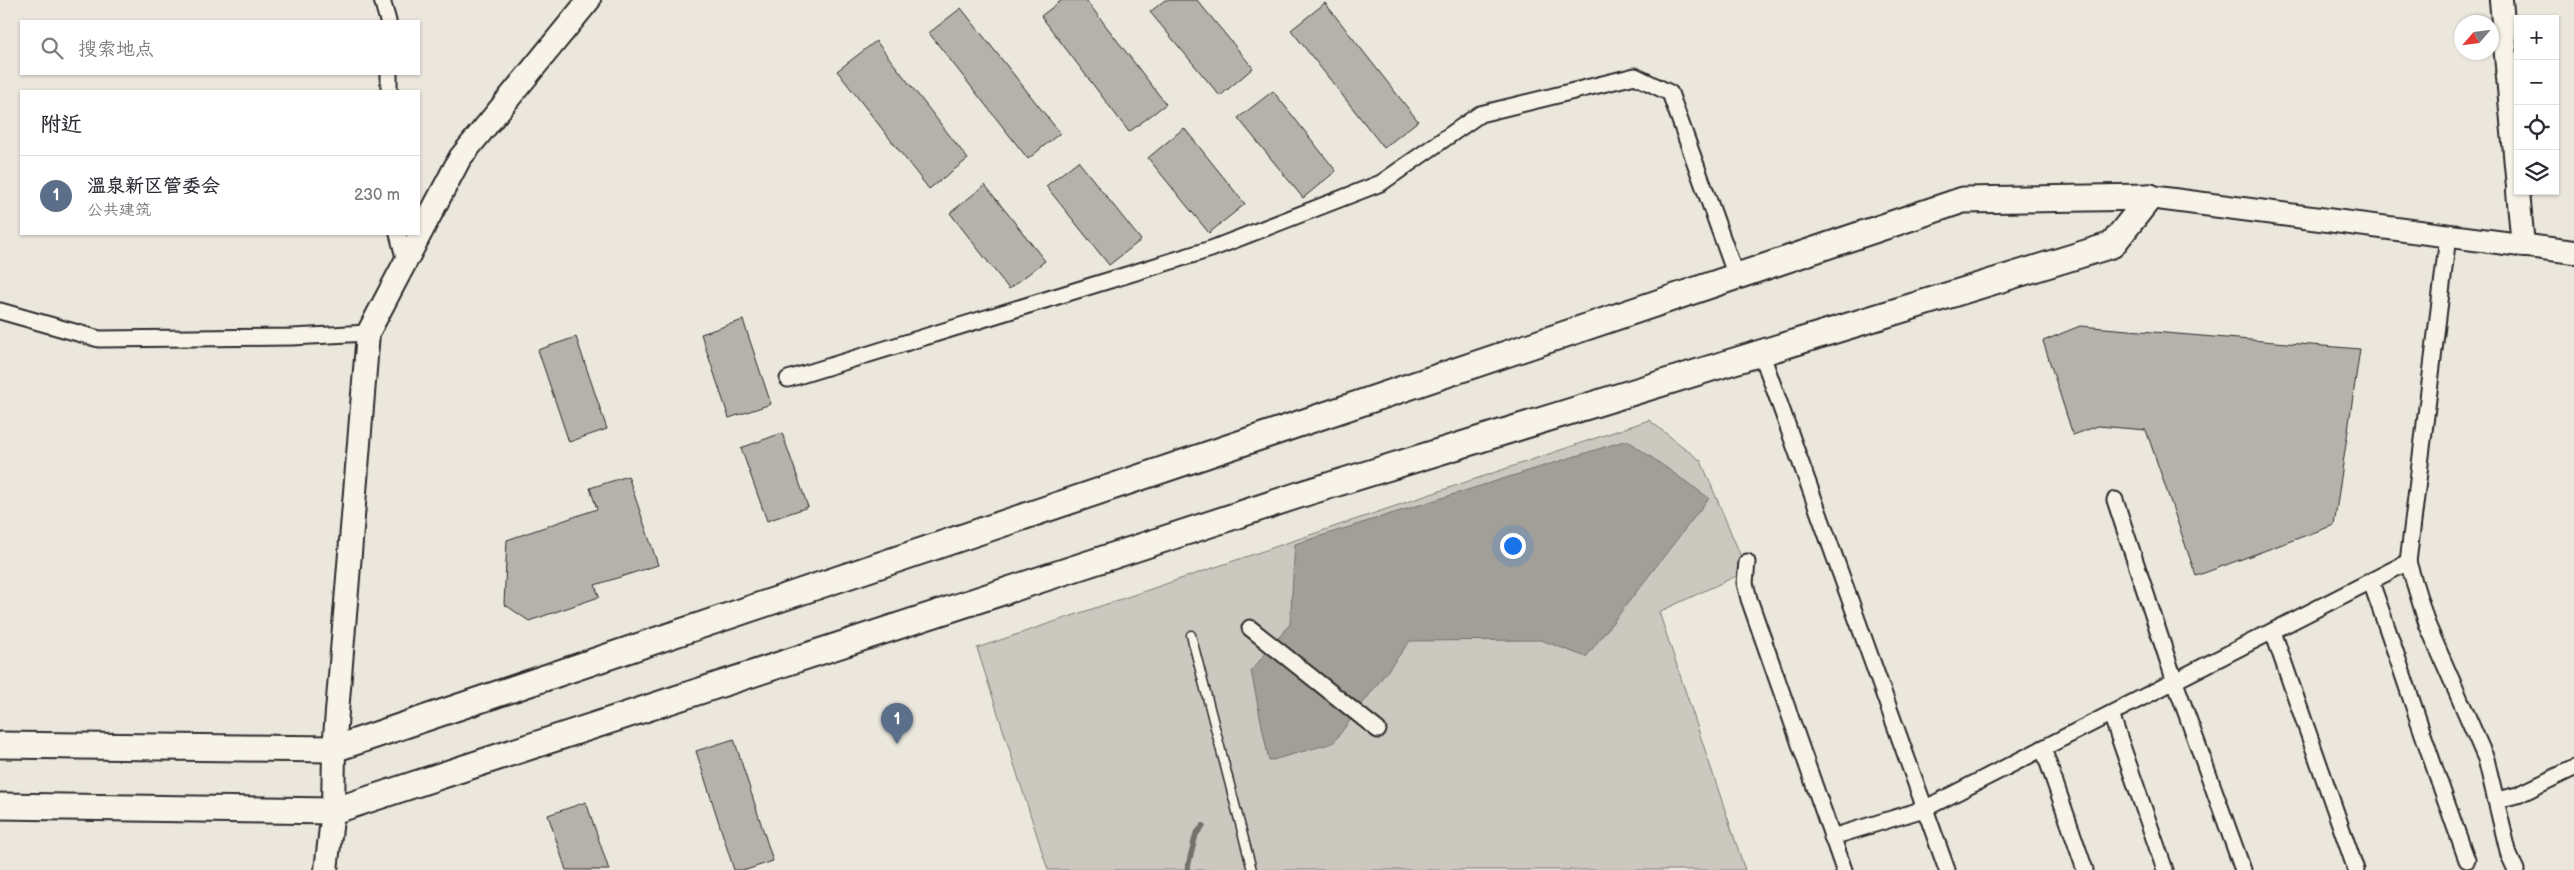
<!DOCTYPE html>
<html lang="zh">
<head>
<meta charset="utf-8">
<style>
	body { margin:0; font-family:"Balsamiq Sans","LXGW WenKai TC",sans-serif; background:#f2f2f3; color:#2b2b33 }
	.controls { position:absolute; right:15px; top:15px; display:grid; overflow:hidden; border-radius:0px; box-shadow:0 1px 4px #0004 }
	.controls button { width:45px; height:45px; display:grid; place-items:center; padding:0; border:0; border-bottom:1px solid #e1e1e2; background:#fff; color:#2b2b33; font:25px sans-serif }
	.compass { position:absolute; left:2454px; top:15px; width:45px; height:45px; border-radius:50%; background:#fff; box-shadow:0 1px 4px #0004; rotate:242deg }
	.you { position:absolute; left:1512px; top:545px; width:18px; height:18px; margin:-12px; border:4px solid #fff; border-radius:50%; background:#1a73e8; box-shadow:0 0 0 8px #1a73e833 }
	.badge { display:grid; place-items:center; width:32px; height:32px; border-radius:50%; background:#0b8043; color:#fff; font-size:16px; font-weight:700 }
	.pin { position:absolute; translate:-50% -41px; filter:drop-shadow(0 1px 2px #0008) }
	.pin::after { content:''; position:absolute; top:26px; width:18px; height:15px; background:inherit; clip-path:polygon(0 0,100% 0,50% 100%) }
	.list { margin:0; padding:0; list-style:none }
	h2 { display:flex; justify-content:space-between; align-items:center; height:65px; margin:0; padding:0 20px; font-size:21px }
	h2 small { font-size:16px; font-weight:400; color:#7c7c81 }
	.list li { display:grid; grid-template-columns:32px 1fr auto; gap:15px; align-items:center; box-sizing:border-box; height:80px; padding:0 20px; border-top:1px solid #e1e1e2 }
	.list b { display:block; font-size:19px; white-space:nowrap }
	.list p { margin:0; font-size:16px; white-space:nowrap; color:#7c7c81 }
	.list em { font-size:16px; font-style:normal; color:#7c7c81 }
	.icon { flex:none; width:28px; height:28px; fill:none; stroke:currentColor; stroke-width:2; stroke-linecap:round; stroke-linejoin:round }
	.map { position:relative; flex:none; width:2574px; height:870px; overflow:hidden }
	.search { position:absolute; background:#fff; box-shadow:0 1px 4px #0004; left:20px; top:20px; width:400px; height:55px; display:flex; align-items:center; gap:12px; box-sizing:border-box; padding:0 18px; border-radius:0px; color:#7c7c81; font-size:19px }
	.panel { position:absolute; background:#fff; box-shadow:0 1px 4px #0004; left:20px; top:90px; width:400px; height:145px; border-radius:0px }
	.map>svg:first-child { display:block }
	.green { fill:#cbc8bf; stroke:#7b7a75 }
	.water { fill:#a29f98; stroke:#72716c }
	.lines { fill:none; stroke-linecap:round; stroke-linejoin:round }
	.stream { stroke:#72716c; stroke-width:5.5 }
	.building { fill:#b5b2ab; stroke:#2b2b2b }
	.lane-casing { stroke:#2b2b2b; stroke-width:11 }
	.street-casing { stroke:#2b2b2b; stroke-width:19 }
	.secondary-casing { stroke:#2b2b2b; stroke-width:26 }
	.primary-casing { stroke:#2b2b2b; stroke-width:29 }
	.lane { stroke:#f7f3e8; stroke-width:8 }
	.street { stroke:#f7f3e8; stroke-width:15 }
	.secondary { stroke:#f7f3e8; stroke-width:22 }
	.primary { stroke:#f7f3e8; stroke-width:25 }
</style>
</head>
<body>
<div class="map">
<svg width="2574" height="870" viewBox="0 0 2574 870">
	<rect width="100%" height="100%" fill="#ebe7dd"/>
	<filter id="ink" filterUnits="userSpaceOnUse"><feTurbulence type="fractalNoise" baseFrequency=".02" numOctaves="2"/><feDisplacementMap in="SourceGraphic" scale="10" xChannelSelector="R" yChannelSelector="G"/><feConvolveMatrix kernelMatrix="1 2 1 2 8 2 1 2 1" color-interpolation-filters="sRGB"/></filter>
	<g filter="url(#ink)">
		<path class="green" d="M1649 420 1701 461 1747 571 1659 612 1745 870H1048L977 648Z"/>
		<path class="water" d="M1627 440 1709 498 1586 657 1541 640 1410 641 1333 743 1269 761 1251 671 1290 624 1295 544Z"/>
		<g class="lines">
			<path class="stream" d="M1187 870 1196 834 1203 826"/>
		</g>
		<g class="building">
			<path d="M1062 0H1086L1166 104 1129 132 1041 16Z"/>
			<path d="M1165 0H1197L1253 68 1220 96 1150 12Z"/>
			<path d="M1325 3 1418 121 1384 148 1291 30Z"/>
			<path d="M961 8 1060 133 1028 159 929 33Z"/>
			<path d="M876 41 968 159 929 189 837 71Z"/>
			<path d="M1273 91 1336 171 1303 198 1238 118Z"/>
			<path d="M1184 128 1245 204 1209 233 1148 158Z"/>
			<path d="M1078 161 1141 240 1109 265 1046 186Z"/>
			<path d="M985 185 1045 261 1009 289 950 213Z"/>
			<path d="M743 320 771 404 729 418 701 334Z"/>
			<path d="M2080 326 2360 349 2334 525 2196 576 2146 430 2098 426 2073 435 2043 341Z"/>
			<path d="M576 337 607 429 569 442 538 350Z"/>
			<path d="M782 433 808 507 767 521 741 448Z"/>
			<path d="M628 476 658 565 595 585 599 597 529 621 504 604 507 540 597 509 590 488Z"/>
			<path d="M734 739 773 861 746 870H734L696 751Z"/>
			<path d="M586 802 609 870H566L548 815Z"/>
		</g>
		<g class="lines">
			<g class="lane-casing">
				<path id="lane" d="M1191 635 1252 870"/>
			</g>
			<g class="street-casing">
				<g id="street">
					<path d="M382 0 388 21"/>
					<path d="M389 91V74"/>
					<path d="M398 234 405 261"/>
					<path d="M2448 236 2408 562 2427 624 2486 759 2509 855 2516 870"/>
					<path d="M0 311 99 339 292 337 368 333"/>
					<path d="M1761 352 1947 870"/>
					<path d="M788 379 1211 249 1381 183 1480 114 1635 76 1670 93 1736 276"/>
					<path d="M2115 500 2175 682 2243 870"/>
					<path d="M1747 562 1745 583 1749 599 1844 870"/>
					<path d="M2371 582C2404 674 2433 768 2467 860"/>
					<path d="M1250 628 1378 730"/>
					<path d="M2273 632 2356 870"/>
					<path d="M2111 714 2165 870"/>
					<path d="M2043 748 2085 870"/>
					<path d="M2496 800 2518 795 2574 768"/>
					<path d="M1832 837 1924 809 2408 562"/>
				</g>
			</g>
			<g class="secondary-casing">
				<g id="secondary">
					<path d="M2501 0 2518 187"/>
					<path d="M2518 191 2523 246"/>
					<path d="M2150 197 2574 252"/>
					<path d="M326 870 333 811 334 749 368 333 460 158 589 0"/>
				</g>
			</g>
			<g class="primary-casing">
				<g id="primary">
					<path d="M0 745 334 749 1963 200 2150 197"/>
					<path d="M0 806 333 811 1305 493 2112 245 2150 197"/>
				</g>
			</g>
			<use href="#lane" class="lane"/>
			<use href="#street" class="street"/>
			<use href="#secondary" class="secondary"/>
			<use href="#primary" class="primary"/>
		</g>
	</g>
</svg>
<div class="controls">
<button>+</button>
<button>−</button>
<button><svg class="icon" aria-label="locate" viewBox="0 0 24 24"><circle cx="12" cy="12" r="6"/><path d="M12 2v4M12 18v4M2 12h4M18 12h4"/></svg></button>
<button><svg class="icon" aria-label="layers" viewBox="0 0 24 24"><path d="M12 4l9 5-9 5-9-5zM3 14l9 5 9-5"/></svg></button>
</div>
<svg class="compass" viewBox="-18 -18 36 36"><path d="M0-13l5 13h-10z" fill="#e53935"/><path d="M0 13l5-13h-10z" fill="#7c7c81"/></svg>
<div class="you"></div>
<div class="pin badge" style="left:897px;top:744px;background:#5c6f8a">1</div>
<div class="search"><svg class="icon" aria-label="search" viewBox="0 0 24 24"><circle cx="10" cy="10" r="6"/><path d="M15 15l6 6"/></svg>搜索地点</div>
<section class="panel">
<h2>附近<small></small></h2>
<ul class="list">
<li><span class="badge" style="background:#5c6f8a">1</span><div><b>温泉新区管委会</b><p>公共建筑</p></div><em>230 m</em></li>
</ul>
</section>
</div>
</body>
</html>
